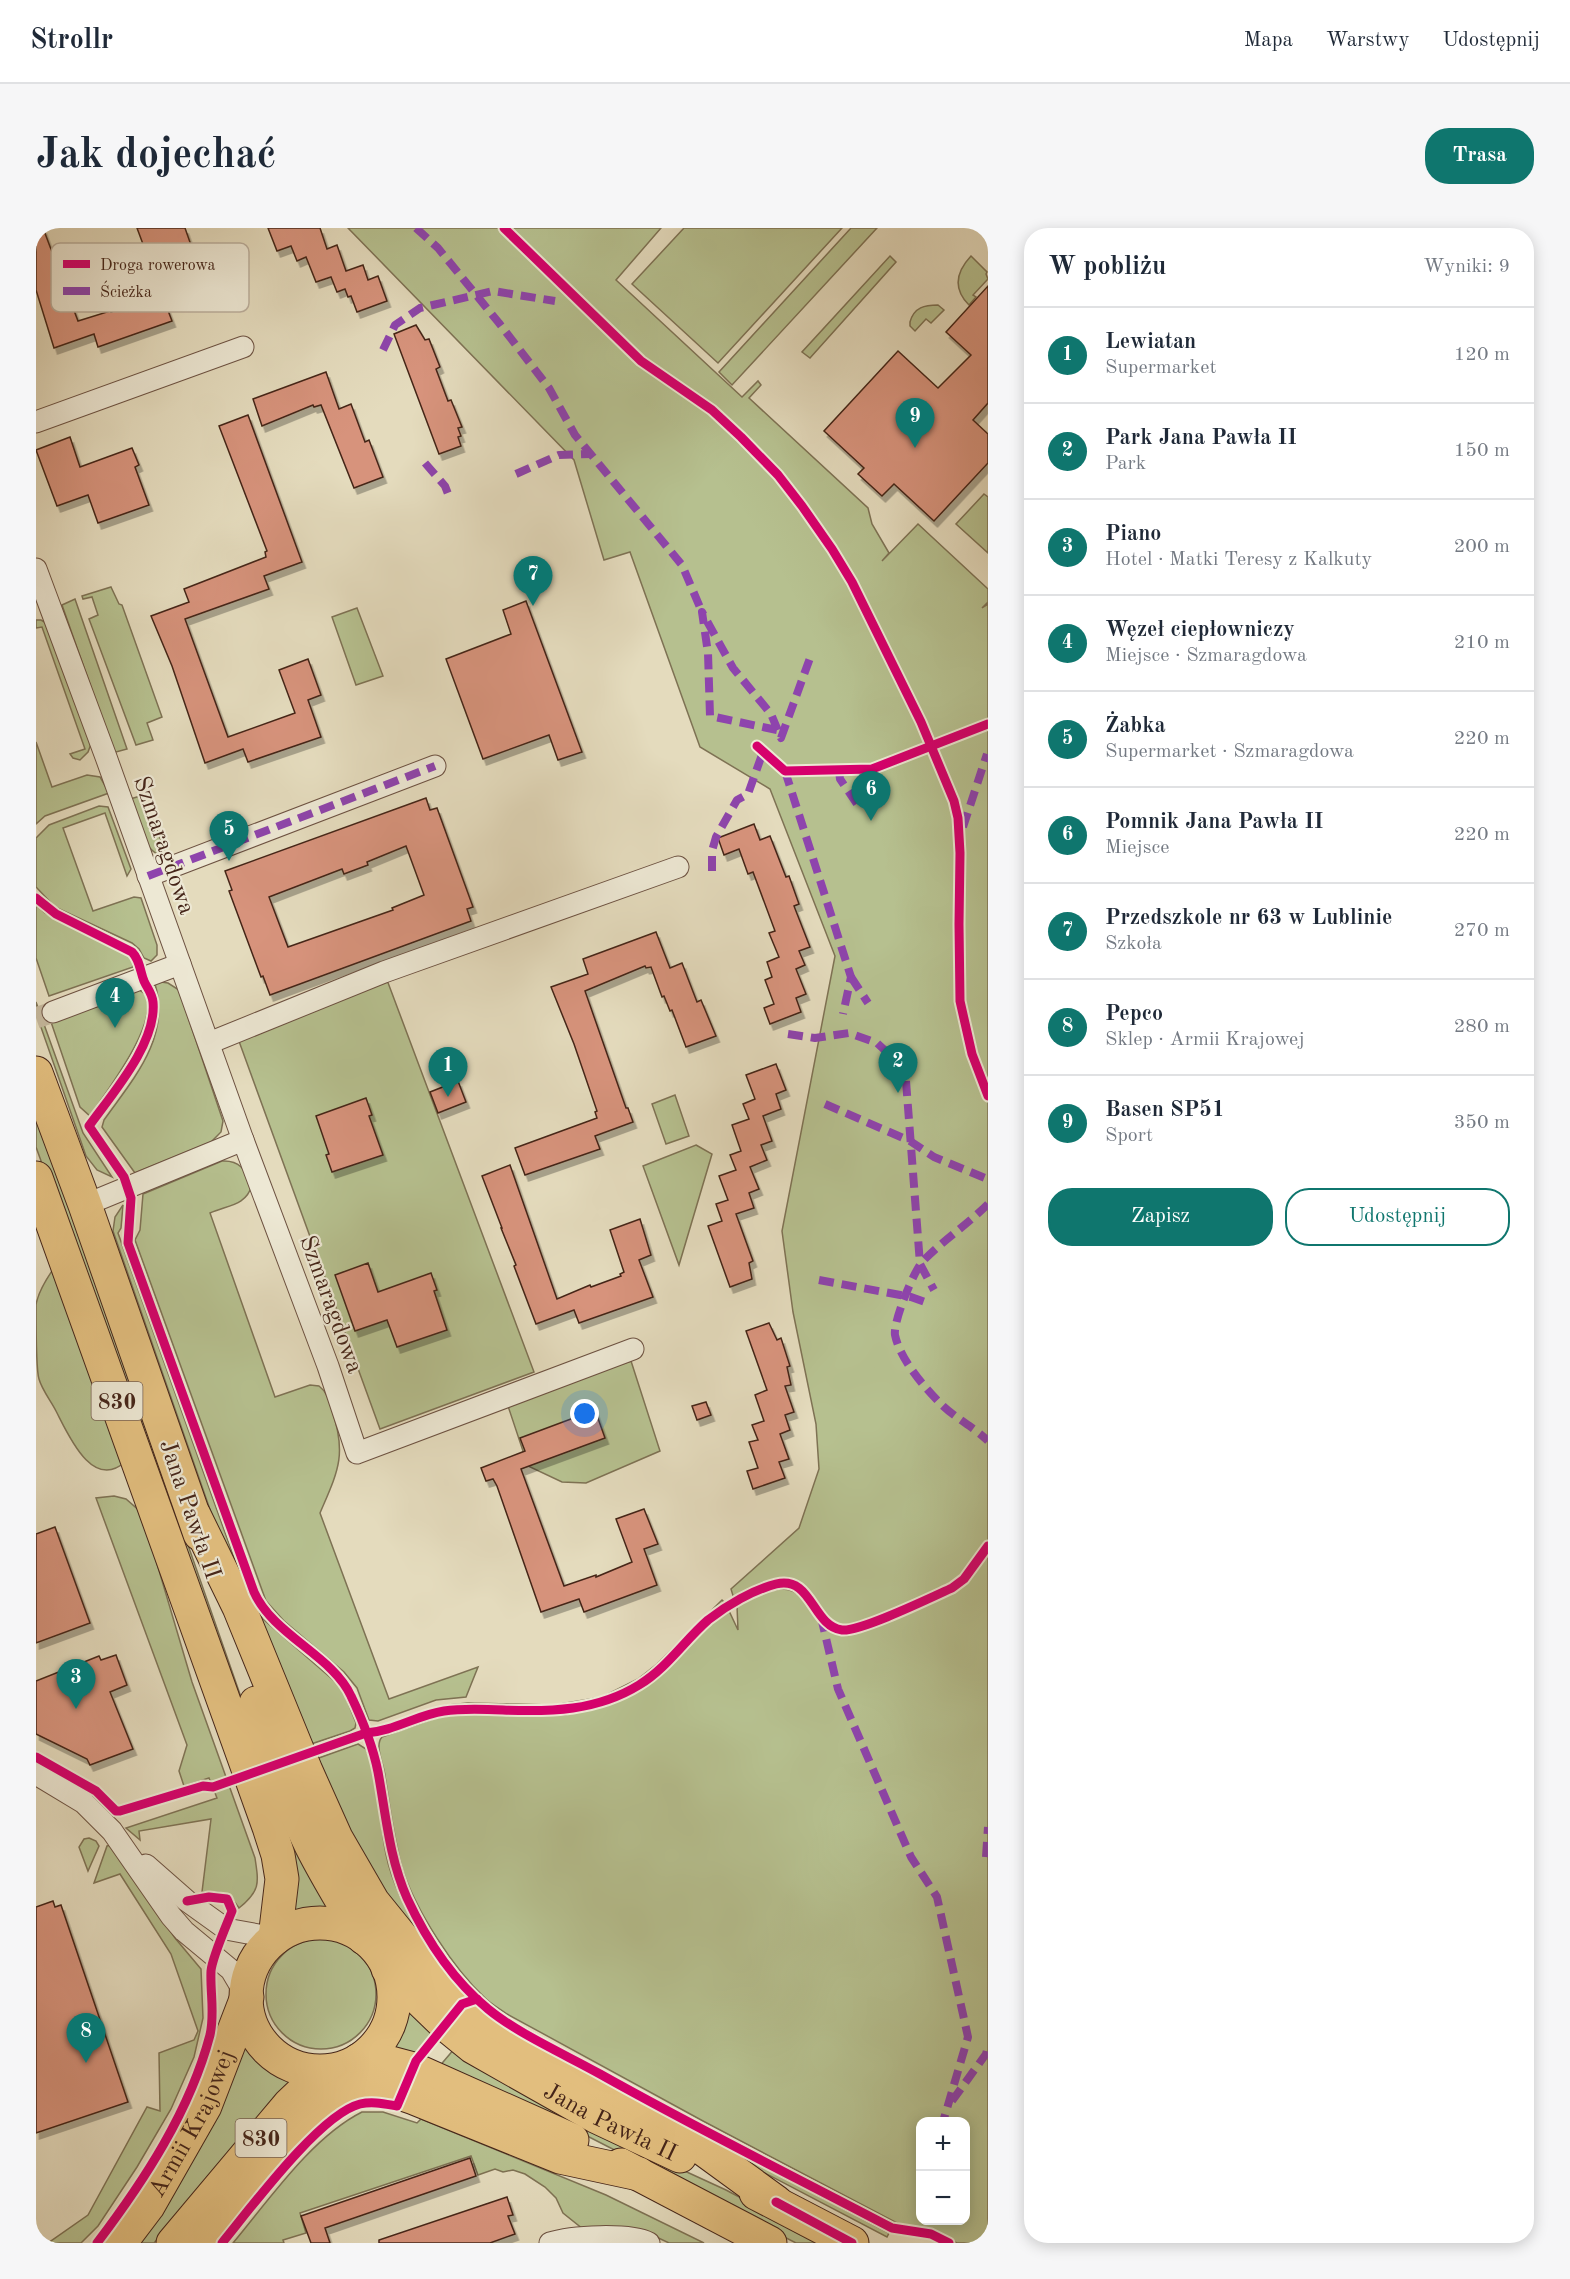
<!DOCTYPE html>
<html lang="pl">
<head>
<meta charset="utf-8">
<style>
	body { margin:0; font-family:"Old Standard TT",serif; background:#f6f6f7; color:#1f2937 }
	.controls { position:absolute; right:18px; bottom:18px; display:grid; overflow:hidden; border-radius:12px; box-shadow:0 3px 15px #0003 }
	.controls button { width:54px; height:54px; display:grid; place-items:center; padding:0; border:0; border-bottom:2px solid #e0e1e3; background:#fff; color:#1f2937; font:30px sans-serif }
	.you { position:absolute; left:549px; top:1186px; width:21px; height:21px; margin:-15px; border:4px solid #fff; border-radius:50%; background:#1a73e8; box-shadow:0 0 0 9px #1a73e833 }
	.badge { display:grid; place-items:center; width:39px; height:39px; border-radius:50%; background:#0f766e; color:#fff; font-size:20px; font-weight:700 }
	.pin { position:absolute; translate:-50% -50px; filter:drop-shadow(0 2px 3px #0008) }
	.pin::after { content:''; position:absolute; top:32px; width:21px; height:18px; background:inherit; clip-path:polygon(0 0,100% 0,50% 100%) }
	.list { margin:0; padding:0; list-style:none }
	h2 { display:flex; justify-content:space-between; align-items:center; height:78px; margin:0; padding:0 24px; font-size:26px }
	h2 small { font-size:20px; font-weight:400; color:#747a83 }
	.list li { display:grid; grid-template-columns:39px 1fr auto; gap:18px; align-items:center; box-sizing:border-box; height:96px; padding:0 24px; border-top:2px solid #e0e1e3 }
	.list b { display:block; font-size:22px; white-space:nowrap }
	.list p { margin:0; font-size:20px; white-space:nowrap; color:#747a83 }
	.list em { font-size:20px; font-style:normal; color:#747a83 }
	.actions { display:flex; gap:12px; padding:18px 24px }
	.actions a { flex:1; padding:14px 0; border:2px solid #0f766e; border-radius:24px; text-align:center; font-size:21px; color:#0f766e }
	.actions .main { background:#0f766e; color:#fff }
	.map { position:relative; flex:none; width:952px; height:2015px; overflow:hidden; border-radius:24px }
	header { display:flex; align-items:center; gap:36px; box-sizing:border-box; height:84px; padding:0 30px; background:#fff; border-bottom:2px solid #e0e1e3 }
	header strong { font-size:28px }
	nav { display:flex; gap:33px; margin-inline-start:auto; font-size:21px }
	.intro { display:flex; align-items:center; justify-content:space-between; box-sizing:border-box; height:144px; padding:0 36px }
	h1 { margin:0; font-size:42px }
	.button { padding:15px 27px; border-radius:24px; background:#0f766e; color:#fff; font-size:21px; font-weight:700 }
	main { display:flex; gap:36px; padding:0 36px }
	aside { flex:1; background:#fff; border-radius:24px; box-shadow:0 3px 15px #0003 }
	.map>svg:first-child { display:block }
	.green { fill:#b6c08f; stroke:#7e7254; stroke-width:1.5; fill-rule:evenodd }
	.building { fill:#d7937c; stroke:#452519; stroke-width:1.5; fill-rule:evenodd; filter:url(#shadow) }
	.lines { fill:none; stroke-linecap:round; stroke-linejoin:round }
	.street-tunnel { stroke:#c4b79c; stroke-width:21; stroke-dasharray:21 10; stroke-linecap:butt }
	.street-casing { stroke:#6d5242; stroke-width:23 }
	.primary-casing { stroke:#452519; stroke-width:35 }
	.street { stroke:#ede8d4; stroke-width:21 }
	.primary { stroke:#e2be7e; stroke-width:33 }
	.quiet { stroke:#8e44ad; stroke-width:8; stroke-dasharray:15 8; stroke-linecap:butt }
	.cycleway-casing { stroke:#ede8d4; stroke-width:13 }
	.cycleway { stroke:#d6006c; stroke-width:9 }
	.labels { text-anchor:middle; stroke-width:4.5; stroke-linejoin:round; paint-order:stroke }
	.shield { fill:#ede8d4; stroke:#776051; stroke-width:1.5 }
	.shield-label { font-size:22px; font-weight:bold; fill:#452519 }
	.street-label { font-size:24px; fill:#452519; stroke:#ede8d4 }
	.key { fill:#ede8d4; stroke:#bbae9c; stroke-width:1.5 }
	.key-label { font-size:16px; fill:#452519 }
</style>
</head>
<body>
<header>
<strong>Strollr</strong>
<nav><a>Mapa</a><a>Warstwy</a><a>Udostępnij</a></nav>
</header>
<div class="intro"><h1>Jak dojechać</h1><a class="button">Trasa</a></div>
<main>
<div class="map">
<svg width="952" height="2015" viewBox="0 0 952 2015">
	<defs>
		<filter id="shadow"><feDropShadow dx="3.5" dy="6" stdDeviation="0" flood-color="#0004"/></filter>
	</defs>
	<rect width="100%" height="100%" fill="#e4dbbd"/>
	<filter id="stains"><feTurbulence type="fractalNoise" baseFrequency=".00333" numOctaves="4"/><feColorMatrix values="0 0 0 0 .2 0 0 0 0 .09 0 0 0 0 .02 0 0 0 .5 -.17"/></filter>
	<radialGradient id="worn" r=".72"><stop offset=".6" stop-color="#630" stop-opacity="0"/><stop offset="1" stop-color="#630" stop-opacity=".3"/></radialGradient>
	<g class="green">
		<path d="M312 0H625L580 52 706 169 722 153 725 157 713 170 832 280 836 296 853 325 846 333 882 296 952 361V374L946 380 952 376V2015H921L890 2000 867 1998 859 1994 667 1893 471 1786C464 1781 455 1776 449 1770 417 1740 381 1684 367 1643 358 1612 354 1579 349 1548 348 1536 338 1518 346 1509L402 1489 432 1485 528 1487 567 1478 603 1463 623 1449 672 1398 693 1383 702 1402 701 1378C722 1368 746 1351 766 1369 774 1376 780 1387 787 1394 769 1339 741 1350 698 1371L695 1361 763 1300 783 1241 780 1196 757 1084 746 1003 799 728 734 561 664 519 594 324 568 332 538 232ZM885 1894H930V1992H885Z"/>
		<path d="M648 0H806L682 135 596 56Z"/>
		<path d="M815 0H841L696 157 683 144Z"/>
		<path d="M854 28 860 34 774 130 766 124Z"/>
		<path d="M935 28 951 44 950 46 952 51 937 67 940 69 933 77C917 61 920 44 935 28Z"/>
		<path d="M902 77 908 82 895 95 890 91 879 103 874 98V94C878 79 889 77 902 77Z"/>
		<path d="M948 266 952 269V325L920 296Z"/>
		<path d="M75 359 83 376 86 377 126 489 111 495 117 512 100 517 53 391 62 387 56 369 47 371 46 368Z"/>
		<path d="M39 371 91 521 80 524 77 522 26 377Z"/>
		<path d="M321 380 347 448 320 457 296 389Z"/>
		<path d="M0 392H5L12 396 55 516 52 524 44 532 37 530 34 526 49 521 6 399 0 400Z"/>
		<path d="M0 514 16 559 51 547 64 549 73 565 9 588 0 596Z"/>
		<path d="M108 567 131 629C106 627 101 591 94 571Z"/>
		<path d="M63 578 72 579 95 641 91 648 69 585 27 600 57 683 98 669 105 670 121 717V727L115 733 108 730 103 721 96 715 19 679 0 659V610L13 597Z"/>
		<path d="M0 677 9 685 95 729 98 734 97 739 13 768 0 730Z"/>
		<path d="M348 744 498 1144 344 1201 200 805Z"/>
		<path d="M125 754 132 755 143 762 187 893 185 904 175 914 99 945 66 899 68 892C97 851 135 810 119 756Z"/>
		<path d="M102 761 109 766C125 793 70 864 54 888L44 879 15 794Z"/>
		<path d="M0 774 47 905 76 949 61 942 50 928 0 785Z"/>
		<path d="M639 867 653 908 630 916 616 876Z"/>
		<path d="M0 881 206 1472 304 1684H280L253 1690 196 1462 0 919Z"/>
		<path d="M660 917 676 926 643 1037 607 938Z"/>
		<path d="M186 933C204 932 209 942 216 957 210 978 192 977 174 985L239 1169 274 1157 283 1158C291 1164 293 1172 296 1182 311 1227 302 1243 284 1285L353 1471 442 1439 430 1469 400 1472 342 1493 333 1492 321 1460 308 1444 248 1393 230 1373 99 1012 104 1002 107 966Z"/>
		<path d="M87 977 85 1000 82 1005 201 1338 222 1384 227 1391 303 1457 309 1467 320 1495 319 1500 314 1503 275 1516 186 1316 77 1003 79 989Z"/>
		<path d="M18 1040 89 1234C56 1263 32 1206 20 1183 15 1173 6 1162 3 1151 0 1142 0 1087 0 1077 2 1064 11 1050 18 1040Z"/>
		<path d="M595 1133 624 1223 550 1255 526 1254 492 1238 471 1175Z"/>
		<path d="M78 1268 90 1271 106 1285 156 1454 219 1630C223 1656 224 1663 203 1680 193 1664 184 1663 166 1664L175 1591 103 1603 104 1612 90 1600 181 1570 173 1550 148 1558 143 1543 151 1517 60 1270Z"/>
		<path d="M686 1372 690 1376C662 1395 643 1424 616 1444 546 1495 494 1474 416 1479L404 1480 343 1501 385 1485 412 1477 432 1475 518 1477 566 1469 602 1451 621 1436Z"/>
		<path d="M322 1516 330 1521C344 1551 343 1593 350 1626 356 1656 372 1685 387 1712L351 1679 280 1531Z"/>
		<path d="M53 1610 60 1613 63 1618 52 1643 43 1619 48 1611Z"/>
		<path d="M75 1617 139 1710 165 1741 167 1790 158 1829 135 1881 101 1939 62 1998 45 2015H12L52 1987 111 1879 124 1883 123 1825 158 1812 162 1803 135 1726 84 1646 58 1655 71 1618Z"/>
		<circle cx="285" cy="1766" r="55"/>
		<path d="M370 1771 400 1802 378 1830 352 1820C362 1804 367 1789 370 1771Z"/>
		<path d="M208 1801C224 1826 236 1839 265 1849L185 1936 118 2015H97Z"/>
		<path d="M419 1820 568 1906 690 1962 790 2015H760L520 1892 402 1840Z"/>
		<path d="M326 1884H347L381 1895 385 1891 570 1967 668 2015H633L614 2006 547 2001 527 1985 520 1970 509 1959 489 1946 477 1942 467 1944 459 1941 442 1947 435 1928 264 1985 270 2005 247 2012 248 2015H197C233 1972 276 1909 326 1884Z"/>
		<path d="M635 1890 853 2005 851 2009 704 1932Z"/>
	</g>
	<g class="building">
		<path d="M0 0H7L42 93 74 83 75 84 125 64 136 93 62 119 58 106 18 120 0 62Z"/>
		<path d="M101 0H149L156 20 114 35Z"/>
		<path d="M232 0H284L291 21 301 17 310 43 327 37 332 52 342 48 351 73 321 84 315 68 312 69 309 61 301 64 295 49 280 54 270 29 261 33 255 18 241 23Z"/>
		<path d="M952 58V175L937 192 952 206V235L898 293 858 256 846 268 822 246 828 240 788 203 862 123 902 160 935 127 910 104Z"/>
		<path d="M380 97 389 112 393 111 404 139 400 141 412 173 415 172 426 199 422 200 425 208 422 209 425 218 403 226 358 106Z"/>
		<path d="M290 144 303 181 315 176 329 214 333 212 347 249 318 260 285 177 278 179 277 177 226 198 217 171Z"/>
		<path d="M212 187 266 334 228 348 233 361 149 391 192 509 259 485 243 442 272 431 285 467 272 472 285 509 212 534 207 521 169 535 136 438 115 388 153 374 148 361 230 329 229 324 231 323 183 198Z"/>
		<path d="M34 209 44 239 96 220 103 237 99 239 113 277 62 295 52 267 21 278 0 222Z"/>
		<path d="M490 373 546 524 522 532 513 507 447 531 410 431 475 406 467 382Z"/>
		<path d="M390 570 394 582 401 580 437 679 431 681 435 693 234 767 227 748 225 749 193 663 196 662 189 643ZM370 618 388 667 356 680 357 682 252 719 233 669 306 641 308 646 332 637 331 634Z"/>
		<path d="M718 596 724 612 734 608 750 649 753 648 763 676 758 678 774 719 763 723 769 737 760 741 770 766 760 770 765 784 734 796 728 780 738 776 729 752 736 749 731 734 743 729 733 705 739 703 717 644 712 646 703 621 688 627 682 610Z"/>
		<path d="M620 704 634 740 646 735 661 774 665 772 680 808 650 819 636 782 634 783 628 768 626 769 615 739 610 740 609 738 549 763 590 880H592L597 894 559 908 564 921 489 947 479 920 561 890 559 884 561 883 538 816 515 759 552 746 547 731Z"/>
		<path d="M740 836 750 862 740 866 745 881 727 888 736 913 725 917 731 932 714 939 723 961 713 965 718 980 700 986 717 1033 713 1035 716 1051 694 1059 672 998 686 993 680 976 692 972 683 948 700 942 694 927 705 923 696 897 713 891 707 876 719 871 710 847Z"/>
		<path d="M422 853 430 874 402 885 394 864Z"/>
		<path d="M330 870 336 887 333 888 347 927 296 944 290 927 293 926 280 888Z"/>
		<path d="M474 937 521 1071 554 1057 555 1059 585 1048 584 1046 588 1044 574 1002 604 991 615 1027 603 1032 617 1069 543 1095 538 1082 500 1096 478 1038 480 1037 465 1000H466L446 948Z"/>
		<path d="M332 1035 342 1064 395 1045 401 1062 398 1063 411 1102 361 1119 351 1092 319 1103 299 1047Z"/>
		<path d="M733 1095 741 1112 745 1110 754 1138 751 1139 755 1157 749 1158 758 1184 749 1187 754 1202 744 1206 753 1231 743 1234 749 1250 717 1261 711 1243 722 1240 713 1214 722 1212 716 1197 728 1193 719 1167 731 1162 710 1103Z"/>
		<path d="M670 1174 675 1187 661 1192 656 1178Z"/>
		<path d="M559 1182 569 1210 485 1241 528 1358 560 1347V1349L596 1334 580 1291 608 1281 622 1316 608 1321 621 1357 548 1384 543 1371 505 1384 461 1258 457 1251 450 1253 445 1240 489 1223 484 1210Z"/>
		<path d="M19 1299 54 1395 0 1415V1306Z"/>
		<path d="M80 1427 91 1457 74 1464 97 1521 54 1537 51 1531 0 1506V1453L63 1428 65 1432Z"/>
		<path d="M17 1673 19 1679 25 1677 92 1874 0 1905V1679Z"/>
		<path d="M434 1930 440 1948 289 2000 294 2015H275L265 1988Z"/>
		<path d="M471 1969 477 1987 472 1988 479 2006 454 2015H343V2012Z"/>
	</g>
	<g class="lines">
		<path class="street-tunnel" d="M0 790 17 784"/>
		<g class="street-casing">
			<g id="street">
				<path d="M0 194 207 119"/>
				<path d="M0 341 70 529 207 912 292 1138 321 1225 597 1121"/>
				<path d="M112 648 399 538"/>
				<path d="M17 784 144 736"/>
				<path d="M173 815 348 744 642 639"/>
				<path d="M49 977 207 912"/>
				<path d="M0 1546 48 1575 76 1603 135 1688 148 1703 195 1742 211 1769"/>
				<path d="M110 1637 151 1673 190 1701 239 1710"/>
				<path d="M514 2015C535 2008 594 2005 613 2015"/>
			</g>
		</g>
		<g class="primary-casing">
			<g id="primary">
				<path d="M0 845 49 977 164 1306"/>
				<path d="M0 950 233 1599 242 1627 246 1651 239 1710"/>
				<path d="M158 1287 203 1379 270 1543 300 1610 337 1674 392 1742 450 1797 659 1915 740 1974"/>
				<path d="M220 1475C236 1523 253 1572 275 1617 291 1649 310 1679 328 1710"/>
				<circle cx="284" cy="1769" r="74"/>
				<path id="s1" d="M352 1741 410 1797 437 1819 559 1888 644 1928"/>
				<path d="M323 1832 347 1833 377 1841 536 1912"/>
				<path d="M585 1937 734 2015"/>
				<path d="M720 1965 816 2015"/>
				<path id="s2" d="M84 2015 112 1978 169 1878 211 1769"/>
				<path d="M137 2015 253 1877 272 1859 293 1843"/>
				<path d="M170 2015 246 1923 283 1884 296 1872 313 1862 333 1858 349 1860 378 1870 524 1929 603 1946"/>
			</g>
		</g>
		<use href="#street" class="street"/>
		<use href="#primary" class="primary"/>
		<g class="quiet">
			<path d="M380 0 402 20 463 95 513 160 539 207 646 337 666 384"/>
			<path d="M347 122 359 97 384 80 457 63 519 73"/>
			<path d="M389 235 409 258 414 271"/>
			<path d="M480 246 523 227 555 226"/>
			<path d="M741 502 674 488 672 425 666 384 697 440 735 486 745 510 774 430"/>
			<path d="M749 543 815 749 807 786"/>
			<path d="M803 543 804 551 823 579"/>
			<path d="M927 599 951 526"/>
			<path d="M676 643V623L680 609 701 572 712 566 728 521"/>
			<path d="M112 648 399 538"/>
			<path d="M815 749 832 775"/>
			<path d="M752 806 779 810 813 805 841 815 855 828"/>
			<path d="M870 853 884 1036 898 1062"/>
			<path d="M789 876 874 913 898 929 949 950"/>
			<path d="M952 976C931 997 906 1013 886 1034 877 1045 857 1094 859 1107 864 1131 888 1159 905 1176 919 1190 938 1199 952 1213"/>
			<path d="M783 1052 875 1069 889 1074"/>
			<path d="M785 1389 802 1461 875 1629 901 1669 932 1809 907 1894"/>
			<path d="M950 1629 952 1599"/>
			<path d="M916 1873 950 1826 952 1818"/>
		</g>
		<g class="cycleway-casing">
			<g id="cycleway">
				<path d="M468 0 605 133 676 182 705 209 742 247 766 278 796 321 816 354 885 494 918 573 922 590 924 625 923 696 924 773 936 826 952 868"/>
				<path d="M721 518 749 543 836 541 952 496"/>
				<path d="M0 670 20 686 96 724C104 732 104 743 108 753 111 760 116 765 117 774 121 815 76 866 53 898L88 949 95 970 92 1015 218 1364C237 1407 297 1428 315 1468 326 1491 337 1519 342 1544 350 1587 353 1629 371 1670 390 1711 417 1752 452 1781 481 1805 530 1827 564 1846 660 1900 759 1949 856 2000L895 2006 913 2015"/>
				<path d="M0 1529 60 1563 80 1583H84L167 1558 177 1559 330 1505C358 1503 381 1487 408 1483 427 1480 447 1481 467 1482 514 1484 561 1483 603 1457 631 1440 648 1413 672 1392 691 1377 717 1362 740 1356 776 1347 776 1398 806 1402 824 1404 896 1369 916 1360L928 1351 952 1318"/>
				<path d="M740 1974 816 2015"/>
				<path d="M61 2015C108 1953 154 1883 174 1807 179 1785 174 1765 175 1743 176 1730 191 1696 196 1683L191 1671 173 1669 151 1673"/>
				<path d="M186 2015C214 1981 284 1886 324 1876 337 1873 349 1876 361 1878L380 1833 426 1776 441 1771"/>
			</g>
		</g>
		<use href="#cycleway" class="cycleway"/>
	</g>
	<g class="labels">
		<g class="shield">
			<rect x="55.5" y="1154" width="51" height="38" rx="4.5"/>
			<rect x="199.5" y="1891" width="51" height="38" rx="4.5"/>
		</g>
		<g class="shield-label">
			<text x="81" y="1181">830</text>
			<text x="225" y="1918">830</text>
		</g>
		<g class="street-label">
			<text transform="translate(129 617) rotate(71)" y="8">Szmaragdowa</text>
			<text transform="translate(296 1076) rotate(70)" y="8">Szmaragdowa</text>
			<text transform="translate(155 1281) rotate(71)" y="8">Jana Pawła II</text>
			<text dy="8" stroke="none"><textPath href="#s1" startOffset="272">Jana Pawła II</textPath></text>
			<text dy="8" stroke="none"><textPath href="#s2" startOffset="140">Armii Krajowej</textPath></text>
		</g>
	</g>
	<rect x="15" y="15" width="198" height="69" rx="9" class="key"/>
	<rect x="27" y="32" width="27" height="8" fill="#d6006c"/>
	<rect x="27" y="59" width="27" height="8" fill="#8e44ad"/>
	<g class="key-label">
		<text x="64" y="42">Droga rowerowa</text>
		<text x="64" y="69">Ścieżka</text>
	</g>
	<rect width="100%" height="100%" filter="url(#stains)"/>
	<rect width="100%" height="100%" fill="url(#worn)"/>
</svg>
<div class="controls">
<button>+</button>
<button>−</button>
</div>
<div class="you"></div>
<div class="pin badge" style="left:412px;top:869px">1</div>
<div class="pin badge" style="left:862px;top:865px">2</div>
<div class="pin badge" style="left:40px;top:1481px">3</div>
<div class="pin badge" style="left:79px;top:800px">4</div>
<div class="pin badge" style="left:193px;top:633px">5</div>
<div class="pin badge" style="left:835px;top:593px">6</div>
<div class="pin badge" style="left:497px;top:378px">7</div>
<div class="pin badge" style="left:50px;top:1835px">8</div>
<div class="pin badge" style="left:879px;top:220px">9</div>
</div>
<aside>
<h2>W pobliżu<small>Wyniki: 9</small></h2>
<ul class="list">
<li><span class="badge">1</span><div><b>Lewiatan</b><p>Supermarket</p></div><em>120 m</em></li>
<li><span class="badge">2</span><div><b>Park Jana Pawła II</b><p>Park</p></div><em>150 m</em></li>
<li><span class="badge">3</span><div><b>Piano</b><p>Hotel · Matki Teresy z Kalkuty</p></div><em>200 m</em></li>
<li><span class="badge">4</span><div><b>Węzeł ciepłowniczy</b><p>Miejsce · Szmaragdowa</p></div><em>210 m</em></li>
<li><span class="badge">5</span><div><b>Żabka</b><p>Supermarket · Szmaragdowa</p></div><em>220 m</em></li>
<li><span class="badge">6</span><div><b>Pomnik Jana Pawła II</b><p>Miejsce</p></div><em>220 m</em></li>
<li><span class="badge">7</span><div><b>Przedszkole nr 63 w Lublinie</b><p>Szkoła</p></div><em>270 m</em></li>
<li><span class="badge">8</span><div><b>Pepco</b><p>Sklep · Armii Krajowej</p></div><em>280 m</em></li>
<li><span class="badge">9</span><div><b>Basen SP51</b><p>Sport</p></div><em>350 m</em></li>
</ul>
<div class="actions"><a class="main">Zapisz</a><a>Udostępnij</a></div>
</aside>
</main>
</body>
</html>
